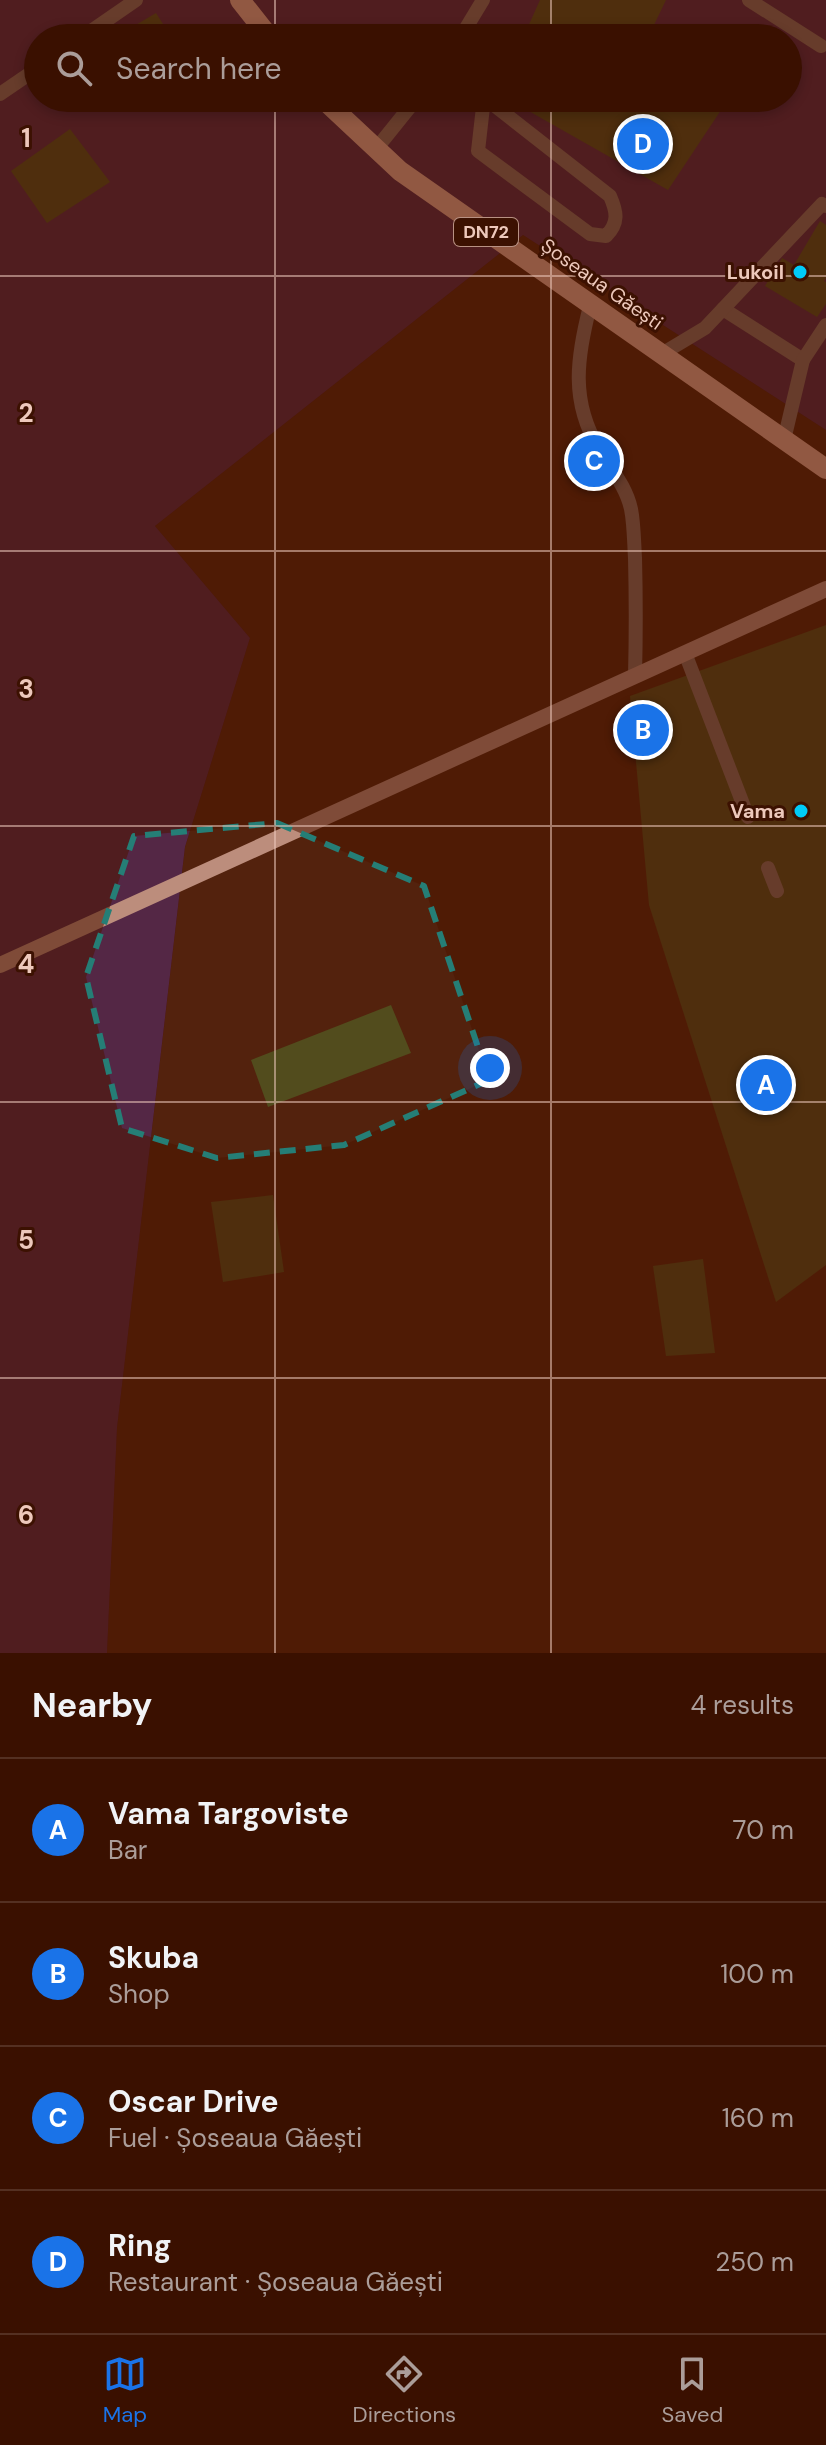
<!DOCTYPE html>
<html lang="en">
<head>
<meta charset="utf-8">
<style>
	body { margin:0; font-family:"DM Sans",sans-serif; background:#451e0f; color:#f1f3f6 }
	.you { position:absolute; left:490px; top:1068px; width:28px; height:28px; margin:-20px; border:6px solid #fff; border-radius:50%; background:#1a73e8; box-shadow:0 0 0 12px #1a73e833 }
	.badge { display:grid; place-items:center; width:52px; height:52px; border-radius:50%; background:#1a73e8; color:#fff; font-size:26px; font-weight:700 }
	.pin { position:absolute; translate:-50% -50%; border:4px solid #fff; box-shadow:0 2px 8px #0006 }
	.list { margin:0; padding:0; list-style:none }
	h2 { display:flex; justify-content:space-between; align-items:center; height:104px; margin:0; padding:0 32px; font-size:34px }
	h2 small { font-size:26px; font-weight:400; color:#ab9d99 }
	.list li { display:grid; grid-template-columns:52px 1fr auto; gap:24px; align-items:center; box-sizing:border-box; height:144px; padding:0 32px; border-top:2px solid #543022 }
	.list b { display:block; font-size:30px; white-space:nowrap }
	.list p { margin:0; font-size:26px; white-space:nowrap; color:#ab9d99 }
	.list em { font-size:26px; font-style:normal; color:#ab9d99 }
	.icon { flex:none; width:44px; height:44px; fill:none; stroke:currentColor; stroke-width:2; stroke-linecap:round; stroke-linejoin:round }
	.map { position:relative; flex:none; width:826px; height:1653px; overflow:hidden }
	.search { position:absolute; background:#3a1000; box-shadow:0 4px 12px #0003; left:24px; right:24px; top:24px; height:88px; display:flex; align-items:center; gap:20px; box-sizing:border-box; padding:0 28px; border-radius:44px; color:#ab9d99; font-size:30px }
	.sheet { height:680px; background:#3a1000 }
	nav { display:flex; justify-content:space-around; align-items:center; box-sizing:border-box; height:112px; border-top:2px solid #543022; background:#3a1000; font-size:22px; color:#ab9d99 }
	nav a { display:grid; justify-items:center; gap:4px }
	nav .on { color:#1a73e8 }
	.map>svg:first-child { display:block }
	.built { fill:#53220d }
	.green { fill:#542745; fill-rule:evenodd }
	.building { fill:#524c1d }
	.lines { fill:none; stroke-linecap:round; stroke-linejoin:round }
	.service { stroke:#876a5f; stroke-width:14 }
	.secondary { stroke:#bc8d7c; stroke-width:16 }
	.primary { stroke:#e4a892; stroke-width:20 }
	.marked { fill:none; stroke:#257e76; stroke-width:6; stroke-dasharray:16 10; stroke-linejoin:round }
	.grid { fill:none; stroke:#edc8bb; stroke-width:2; stroke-opacity:0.55 }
	.poi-dot { fill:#00cbf8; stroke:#3c1101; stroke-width:3 }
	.labels { text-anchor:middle; stroke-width:6; stroke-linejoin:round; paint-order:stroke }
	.shield { fill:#3c1101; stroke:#b89183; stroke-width:2 }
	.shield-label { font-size:18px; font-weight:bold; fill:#edc8bb }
	.poi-label { font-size:20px; font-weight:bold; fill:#edc8bb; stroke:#3c1101; text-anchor:end }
	.street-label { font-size:20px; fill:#edc8bb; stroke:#3c1101 }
	.grid-label { font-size:26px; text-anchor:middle; font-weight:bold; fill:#edc8bb; stroke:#3c1101; stroke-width:6; stroke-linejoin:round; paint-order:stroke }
</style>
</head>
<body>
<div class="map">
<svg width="826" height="1653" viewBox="0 0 826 1653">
	<rect width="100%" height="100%" fill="#4d1500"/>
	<path class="built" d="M523 235 826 430V1653H107L117 1428 185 847 250 638 155 526Z"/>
	<path class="green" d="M0 0H826V430L523 235 155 526 250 638 185 847 117 1428 107 1653H0ZM38 38H788V98H38Z"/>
	<g class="building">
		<path d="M540 0H666L653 27 676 38H523Z"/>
		<path d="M156 13 172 38H114Z"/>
		<path d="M506 98H729L668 190Z"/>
		<path d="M70 129 110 182 47 223 11 171Z"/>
		<path d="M820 221 826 225V278L824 281 826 282V304L817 317 765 286 782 258 794 265Z"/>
		<path d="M826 625V1265L776 1302 649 905 630 696Z"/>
		<path d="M391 1005 411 1053 268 1107 251 1060Z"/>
		<path d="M273 1195 284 1272 223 1282 211 1202Z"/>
		<path d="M703 1259 715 1353 666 1356 653 1266Z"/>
	</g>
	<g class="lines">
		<g class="service">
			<path d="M749 0 821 46"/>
			<path d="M81 38 136 0"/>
			<path d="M460 38 483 0"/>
			<path d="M0 94 38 68"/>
			<path d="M484 98 478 151 590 234 606 236C619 223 617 212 610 196L485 98"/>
			<path d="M376 149 417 98"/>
			<path d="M590 306C577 357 570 401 599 449 610 468 626 486 631 509 634 524 634 542 635 558 636 597 636 636 635 676"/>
			<path d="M723 309 803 360"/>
			<path d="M660 355 705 328 822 204 826 206"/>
			<path d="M784 440 803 360 826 325"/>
			<path d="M685 653 748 817"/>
			<path d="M768 868 777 891"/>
		</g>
		<path class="secondary" d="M0 965 826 589"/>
		<g class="primary">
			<path d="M240 0 270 38"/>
			<path d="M322 98 400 171 826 469"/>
		</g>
	</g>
	<path d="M0 0H826V1653H0ZM277 823 424 886 489 1080 344 1145 217 1158 122 1128 86 977 134 836Z" fill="#4d1500" fill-opacity=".55" fill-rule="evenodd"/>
	<path class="marked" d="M277 823 424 886 489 1080 344 1145 217 1158 122 1128 86 977 134 836Z"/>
	<path class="grid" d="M275 0V38M551 0V38M275 98V1653M551 98V1653M0 276H826M0 551H826M0 826H826M0 1102H826M0 1378H826"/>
	<g class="poi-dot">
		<circle cx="800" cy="272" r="8"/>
		<circle cx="801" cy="811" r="8"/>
	</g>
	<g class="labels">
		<rect class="shield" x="454" y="218" width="64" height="28" rx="6"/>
		<g class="shield-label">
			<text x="486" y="238">DN72</text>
		</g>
		<g class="poi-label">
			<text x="784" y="279">Lukoil</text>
			<text x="785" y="818">Vama</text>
		</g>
		<g class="street-label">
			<text transform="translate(602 284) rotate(35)" y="7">Șoseaua Găești</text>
		</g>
	</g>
	<g class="grid-label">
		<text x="26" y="147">1</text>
		<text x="26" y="422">2</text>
		<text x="26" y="698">3</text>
		<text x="26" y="973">4</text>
		<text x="26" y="1249">5</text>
		<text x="26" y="1524">6</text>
	</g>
</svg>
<div class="you"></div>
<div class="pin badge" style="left:766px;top:1085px">A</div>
<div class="pin badge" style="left:643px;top:730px">B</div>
<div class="pin badge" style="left:594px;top:461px">C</div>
<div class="pin badge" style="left:643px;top:144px">D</div>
<div class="search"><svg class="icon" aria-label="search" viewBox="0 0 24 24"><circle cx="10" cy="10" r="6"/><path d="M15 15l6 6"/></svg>Search here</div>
</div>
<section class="sheet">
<h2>Nearby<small>4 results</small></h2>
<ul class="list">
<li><span class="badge">A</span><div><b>Vama Targoviste</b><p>Bar</p></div><em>70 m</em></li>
<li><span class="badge">B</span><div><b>Skuba</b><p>Shop</p></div><em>100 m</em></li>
<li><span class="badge">C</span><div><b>Oscar Drive</b><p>Fuel · Șoseaua Găești</p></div><em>160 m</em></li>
<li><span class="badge">D</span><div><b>Ring</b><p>Restaurant · Șoseaua Găești</p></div><em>250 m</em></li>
</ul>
</section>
<nav>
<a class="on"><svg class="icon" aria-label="map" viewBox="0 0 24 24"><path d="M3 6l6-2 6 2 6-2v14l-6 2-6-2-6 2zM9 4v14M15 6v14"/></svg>Map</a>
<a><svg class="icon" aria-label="directions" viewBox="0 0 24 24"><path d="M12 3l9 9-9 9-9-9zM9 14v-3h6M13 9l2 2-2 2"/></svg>Directions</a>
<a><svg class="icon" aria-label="saved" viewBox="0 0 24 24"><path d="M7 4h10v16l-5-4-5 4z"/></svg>Saved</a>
</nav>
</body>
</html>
